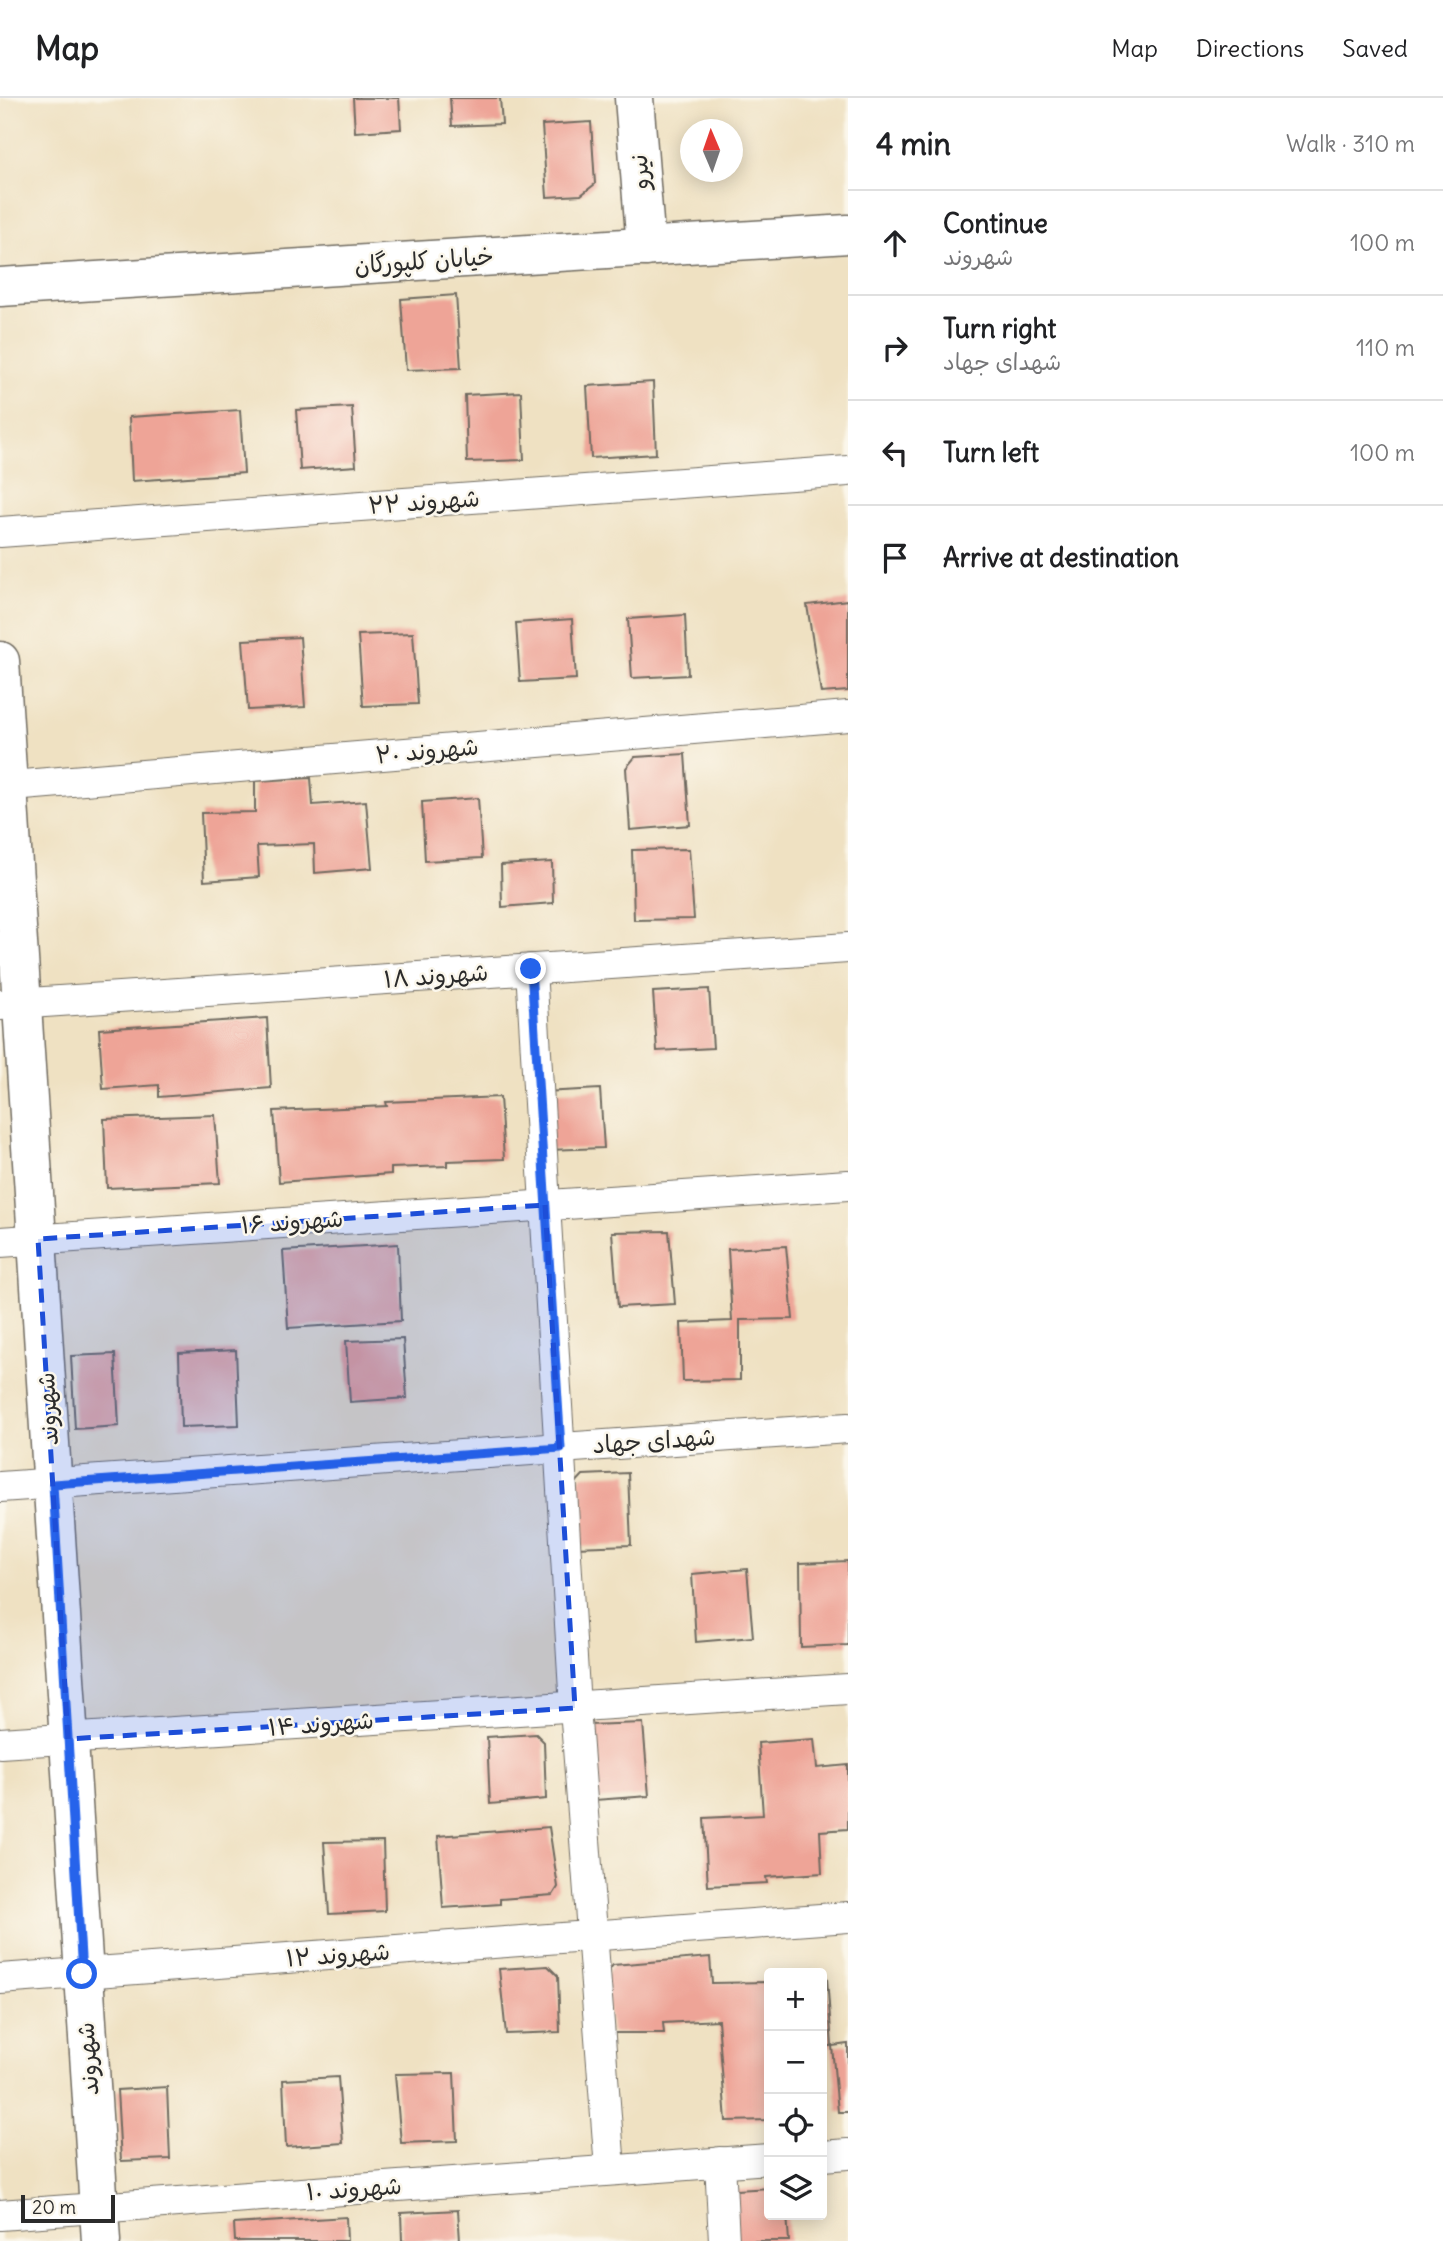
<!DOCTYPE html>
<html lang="en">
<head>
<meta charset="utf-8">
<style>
	body { margin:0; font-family:Delius,"Playpen Sans Arabic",sans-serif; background:#f2f2f2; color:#202124 }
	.controls { position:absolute; right:21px; bottom:21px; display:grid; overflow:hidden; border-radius:7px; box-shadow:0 4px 18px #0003 }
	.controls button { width:63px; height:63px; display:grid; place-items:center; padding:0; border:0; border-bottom:2px solid #e0e0e0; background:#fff; color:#202124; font:35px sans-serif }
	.compass { position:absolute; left:680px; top:21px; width:63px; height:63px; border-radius:50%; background:#fff; box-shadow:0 4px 18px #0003; rotate:358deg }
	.scale { position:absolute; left:21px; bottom:18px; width:94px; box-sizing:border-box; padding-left:7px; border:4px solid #2b2b2b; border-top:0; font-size:19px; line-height:24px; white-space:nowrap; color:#2b2b2b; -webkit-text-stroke:5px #fbf7ec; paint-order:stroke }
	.stop { position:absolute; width:21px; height:21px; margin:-16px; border:5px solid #2563eb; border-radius:50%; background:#fff }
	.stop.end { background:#2563eb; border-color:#fff; box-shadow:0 2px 7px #0008 }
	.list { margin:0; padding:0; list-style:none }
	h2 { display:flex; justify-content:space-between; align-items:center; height:91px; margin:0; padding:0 28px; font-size:30px }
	h2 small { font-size:23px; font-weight:400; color:#757577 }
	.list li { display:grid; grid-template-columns:46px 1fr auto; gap:21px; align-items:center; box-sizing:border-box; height:105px; padding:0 28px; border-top:2px solid #e0e0e0 }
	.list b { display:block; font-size:26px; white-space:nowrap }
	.list p { margin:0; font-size:23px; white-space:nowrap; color:#757577 }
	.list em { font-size:23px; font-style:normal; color:#757577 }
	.icon { flex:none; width:38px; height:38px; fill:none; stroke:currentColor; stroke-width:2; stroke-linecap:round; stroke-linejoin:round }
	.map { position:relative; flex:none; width:848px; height:2143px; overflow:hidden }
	header { display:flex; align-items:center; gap:42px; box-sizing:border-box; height:98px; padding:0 35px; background:#fff; border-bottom:2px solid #e0e0e0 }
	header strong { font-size:33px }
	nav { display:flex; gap:38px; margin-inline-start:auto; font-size:24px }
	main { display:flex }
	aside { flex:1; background:#fff }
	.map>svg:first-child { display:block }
	.building { fill:#eea497 }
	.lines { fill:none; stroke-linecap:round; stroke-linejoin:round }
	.minor-casing { stroke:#706b60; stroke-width:32 }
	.tertiary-casing { stroke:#706b60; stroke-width:41 }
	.secondary-casing { stroke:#706b60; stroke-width:41 }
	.minor { stroke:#fff; stroke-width:30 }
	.tertiary { stroke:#fff; stroke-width:38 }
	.secondary { stroke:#fff; stroke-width:38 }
	.route { stroke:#2563eb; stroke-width:9 }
	.marked { fill:#1d4ed8; fill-opacity:0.2; stroke:#1d4ed8; stroke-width:5; stroke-dasharray:14 9; stroke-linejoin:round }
	.labels { text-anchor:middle; stroke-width:5; stroke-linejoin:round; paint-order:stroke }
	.street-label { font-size:24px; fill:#2b2b2b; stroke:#fbf7ec }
</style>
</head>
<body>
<header>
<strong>Map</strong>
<nav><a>Map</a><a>Directions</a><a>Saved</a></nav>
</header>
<main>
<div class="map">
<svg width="848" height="2143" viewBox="0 0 848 2143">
	<rect width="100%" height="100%" fill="#fbf7ec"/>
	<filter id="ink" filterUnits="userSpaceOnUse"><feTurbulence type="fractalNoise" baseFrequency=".0143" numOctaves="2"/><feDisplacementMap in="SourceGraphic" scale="14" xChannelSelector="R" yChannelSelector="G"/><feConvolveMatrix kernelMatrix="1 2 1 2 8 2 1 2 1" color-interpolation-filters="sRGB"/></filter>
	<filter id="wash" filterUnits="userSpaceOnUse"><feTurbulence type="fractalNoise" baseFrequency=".00686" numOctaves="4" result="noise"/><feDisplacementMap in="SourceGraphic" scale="28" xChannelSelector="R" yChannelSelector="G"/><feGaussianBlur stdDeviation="1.57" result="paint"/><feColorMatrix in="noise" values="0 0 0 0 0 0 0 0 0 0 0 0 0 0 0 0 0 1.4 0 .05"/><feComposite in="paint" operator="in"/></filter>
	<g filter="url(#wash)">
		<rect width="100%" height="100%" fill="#efe1c2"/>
		<g id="blocks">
			<g class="building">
				<path d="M353 0H399L401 31 355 34Z"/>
				<path d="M450 0H500L502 26 452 28Z"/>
				<path d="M591 24 595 86 581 97 547 99 542 27Z"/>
				<path d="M456 197 461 270 406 272 401 201Z"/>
				<path d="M653 284 656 356 591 360 587 288Z"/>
				<path d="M521 294 524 362 467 364 465 297Z"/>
				<path d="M352 309 356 368 300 372 296 312Z"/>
				<path d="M240 312 244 375 132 383 129 319Z"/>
				<path d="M848 502V593L821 595 807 507Z"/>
				<path d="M685 517 688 577 632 580 628 521Z"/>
				<path d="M572 521 576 581 520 584 516 525Z"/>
				<path d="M413 535 418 606 363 608 358 537Z"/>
				<path d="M300 539 305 609 248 612 243 542Z"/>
				<path d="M685 656 690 727 630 732 626 670 635 659Z"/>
				<path d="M311 680 313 707 366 703 372 770 315 775 314 746 257 748 259 779 204 783 201 715 255 714V683Z"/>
				<path d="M478 700 482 760 425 763 422 704Z"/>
				<path d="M689 751 694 821 634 822 632 752Z"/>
				<path d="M552 764 553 805 502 809 501 767Z"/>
				<path d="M709 891 713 950 657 953 653 894Z"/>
				<path d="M267 920 271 990 159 999V987L103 991 99 931Z"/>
				<path d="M600 991 604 1050 547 1052 543 994Z"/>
				<path d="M500 999 504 1061 447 1063V1068L391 1070V1076L279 1084 274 1013 387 1008 386 1004Z"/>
				<path d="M215 1017 220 1085 107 1090 104 1021Z"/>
				<path d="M669 1133 675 1206 618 1209 612 1134Z"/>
				<path d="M398 1146 401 1223 288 1230 283 1153Z"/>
				<path d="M786 1148 793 1221 740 1222V1282L683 1283 681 1225 732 1223 728 1151Z"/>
				<path d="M403 1241 407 1300 350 1304 346 1243Z"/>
				<path d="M236 1252 239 1327 181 1329 179 1255Z"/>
				<path d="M115 1256 119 1328 75 1331 71 1258Z"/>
				<path d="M628 1375 631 1447 575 1449 571 1390 583 1377Z"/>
				<path d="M848 1463V1547L801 1549 800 1465Z"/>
				<path d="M747 1471 753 1539 696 1544 692 1476Z"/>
				<path d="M643 1625 649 1698 595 1702 588 1627Z"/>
				<path d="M536 1636 544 1644 546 1701 490 1706 487 1639Z"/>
				<path d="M814 1641 817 1670 848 1667V1731L820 1733 822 1775 766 1779 767 1785 708 1788 704 1720 763 1717 758 1645Z"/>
				<path d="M549 1729 558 1789 553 1797 500 1801V1806L443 1810 438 1738Z"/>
				<path d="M383 1743 385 1813 329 1816 324 1744Z"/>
				<path d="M710 1859 712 1885 769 1884V2022L726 2023 718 1922 663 1925 664 1935H611L605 1878 613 1867Z"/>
				<path d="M548 1868 558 1878 560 1934 506 1936 499 1871Z"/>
				<path d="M822 1880H827L832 1948H822Z"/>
				<path d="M848 1946V2014H838L832 1948Z"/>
				<path d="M454 1975 457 2043 401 2045 395 1976Z"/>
				<path d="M338 1979 343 2045 286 2049 283 1982Z"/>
				<path d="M167 1989 170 2061 121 2063 117 1992Z"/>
				<path d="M769 2090V2117H787L789 2143H730L727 2101 737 2092Z"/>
				<path d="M458 2112 460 2143H402L401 2115Z"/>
				<path d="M346 2119 347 2143H235L234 2126Z"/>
			</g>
		</g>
	</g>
	<g filter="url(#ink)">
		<use href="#blocks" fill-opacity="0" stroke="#706b60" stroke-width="2"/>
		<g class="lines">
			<g class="minor-casing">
				<g id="minor">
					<path d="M0 434 848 373"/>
					<path d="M0 689 848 618"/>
					<path d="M531 871 575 1610 610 2071"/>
					<path d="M0 907 848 850"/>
					<path d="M0 1144 848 1087"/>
					<path d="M0 1389 848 1330"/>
					<path d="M0 1645 848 1591"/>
					<path d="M0 1881 848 1819"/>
					<path d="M822 2058 848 2056"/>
					<path d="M720 2064 724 2143"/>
					<path d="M0 2117 769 2061"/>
				</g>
			</g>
			<g class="tertiary-casing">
				<g id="tertiary">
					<path d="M634 0 646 149"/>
					<path d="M0 563 101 2143"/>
				</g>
			</g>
			<g class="secondary-casing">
				<path id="secondary" d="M0 189 848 136"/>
			</g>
			<use href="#minor" class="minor"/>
			<use href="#tertiary" class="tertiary"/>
			<use href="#secondary" class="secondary"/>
		</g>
	</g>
	<g class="lines" filter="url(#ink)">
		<path class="route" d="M82 1876 53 1386 561 1350 531 871"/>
	</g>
	<path class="marked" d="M545 1107 575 1610 68 1641 38 1141Z"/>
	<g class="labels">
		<g class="street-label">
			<text transform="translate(640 74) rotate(-94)" y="8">نیرو</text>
			<text transform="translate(424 163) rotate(-4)" y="8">خیابان کلپورگان</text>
			<text transform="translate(424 404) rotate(-4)" y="8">شهروند ۲۲</text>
			<text transform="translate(427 653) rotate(-5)" y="8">شهروند ۲۰</text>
			<text transform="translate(436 878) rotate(-4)" y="8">شهروند ۱۸</text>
			<text transform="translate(292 1124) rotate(-4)" y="8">شهروند ۱۶</text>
			<text transform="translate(48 1311) rotate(-93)" y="8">شهروند</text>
			<text transform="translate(654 1343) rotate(-4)" y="8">شهدای جهاد</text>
			<text transform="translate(321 1626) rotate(-4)" y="8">شهروند ۱۴</text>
			<text transform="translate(338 1857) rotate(-4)" y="8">شهروند ۱۲</text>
			<text transform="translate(88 1961) rotate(-94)" y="8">شهروند</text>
			<text transform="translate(354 2091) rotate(-4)" y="8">شهروند ۱۰</text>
		</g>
	</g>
</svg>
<div class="controls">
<button>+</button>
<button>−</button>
<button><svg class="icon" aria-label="locate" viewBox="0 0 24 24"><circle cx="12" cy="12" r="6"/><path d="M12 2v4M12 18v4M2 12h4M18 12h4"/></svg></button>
<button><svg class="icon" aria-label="layers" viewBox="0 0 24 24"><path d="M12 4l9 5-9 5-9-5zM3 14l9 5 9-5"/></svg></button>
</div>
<svg class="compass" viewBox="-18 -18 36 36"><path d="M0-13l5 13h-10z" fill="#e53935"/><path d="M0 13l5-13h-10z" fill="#757577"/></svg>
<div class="scale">20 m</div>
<div class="stop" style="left:82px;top:1876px"></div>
<div class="stop end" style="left:531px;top:871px"></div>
</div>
<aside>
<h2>4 min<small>Walk · 310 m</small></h2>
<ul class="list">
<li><svg class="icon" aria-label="ahead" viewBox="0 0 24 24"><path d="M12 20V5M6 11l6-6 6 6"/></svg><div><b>Continue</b><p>شهروند</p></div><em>100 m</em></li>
<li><svg class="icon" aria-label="right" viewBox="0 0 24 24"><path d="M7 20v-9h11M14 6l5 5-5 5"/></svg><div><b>Turn right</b><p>شهدای جهاد</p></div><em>110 m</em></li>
<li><svg class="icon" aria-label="left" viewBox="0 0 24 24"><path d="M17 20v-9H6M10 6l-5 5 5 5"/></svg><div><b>Turn left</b></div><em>100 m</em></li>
<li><svg class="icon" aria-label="arrive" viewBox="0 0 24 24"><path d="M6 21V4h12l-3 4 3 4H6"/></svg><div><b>Arrive at destination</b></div></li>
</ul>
</aside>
</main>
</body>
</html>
